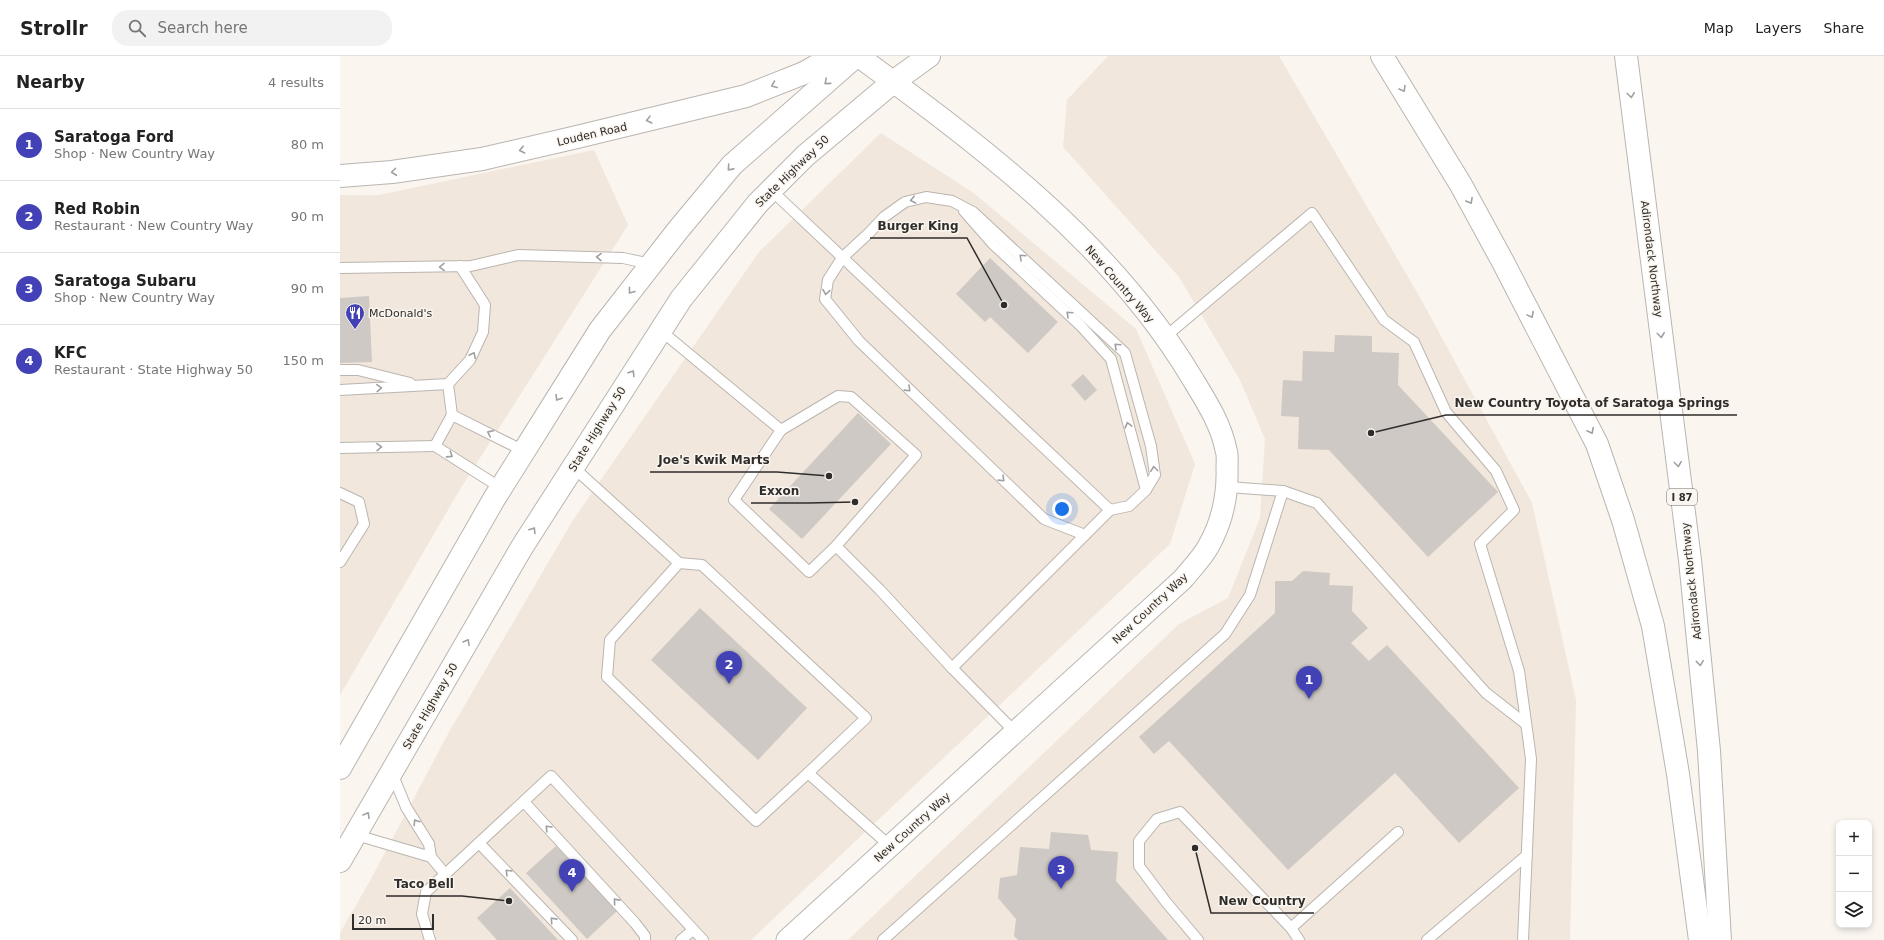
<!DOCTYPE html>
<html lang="en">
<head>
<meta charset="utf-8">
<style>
	body { margin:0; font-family:"DejaVu Sans",sans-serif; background:#f2f2f2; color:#222 }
	.controls { position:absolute; right:12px; bottom:12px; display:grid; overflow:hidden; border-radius:8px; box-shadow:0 2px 6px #0003 }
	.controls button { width:36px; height:36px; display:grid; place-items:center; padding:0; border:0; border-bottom:1px solid #e0e0e0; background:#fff; color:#222; font:20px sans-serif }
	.scale { position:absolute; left:12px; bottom:10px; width:82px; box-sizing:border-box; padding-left:4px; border:2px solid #2f2d2b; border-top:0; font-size:11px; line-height:14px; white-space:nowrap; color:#2f2d2b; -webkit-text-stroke:3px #faf5ef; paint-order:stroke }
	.you { position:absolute; left:722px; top:453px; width:14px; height:14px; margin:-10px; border:3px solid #fff; border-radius:50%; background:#1a73e8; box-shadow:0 0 0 6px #1a73e833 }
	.badge { display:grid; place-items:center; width:26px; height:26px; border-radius:50%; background:#4241b6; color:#fff; font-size:13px; font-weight:700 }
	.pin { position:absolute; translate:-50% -33px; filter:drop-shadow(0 1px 2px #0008) }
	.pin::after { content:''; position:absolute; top:21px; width:14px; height:12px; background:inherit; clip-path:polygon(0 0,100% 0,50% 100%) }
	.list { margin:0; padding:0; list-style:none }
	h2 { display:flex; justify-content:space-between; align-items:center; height:52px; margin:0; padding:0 16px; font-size:17px }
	h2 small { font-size:13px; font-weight:400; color:#767676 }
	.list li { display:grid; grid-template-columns:26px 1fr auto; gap:12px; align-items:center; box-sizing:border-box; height:72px; padding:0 16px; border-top:1px solid #e0e0e0 }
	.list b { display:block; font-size:15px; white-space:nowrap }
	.list p { margin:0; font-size:13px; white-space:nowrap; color:#767676 }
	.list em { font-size:13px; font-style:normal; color:#767676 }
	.icon { flex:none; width:22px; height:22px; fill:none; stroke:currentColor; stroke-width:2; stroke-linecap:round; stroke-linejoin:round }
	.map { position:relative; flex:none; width:1544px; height:884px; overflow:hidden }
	header { display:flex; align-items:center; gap:24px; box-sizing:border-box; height:56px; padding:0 20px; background:#fff; border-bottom:1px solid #e0e0e0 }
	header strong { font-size:19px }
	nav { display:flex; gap:22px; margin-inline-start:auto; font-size:14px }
	.search { width:280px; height:36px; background:#f2f2f2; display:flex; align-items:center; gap:10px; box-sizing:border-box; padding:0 14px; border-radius:16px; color:#767676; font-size:15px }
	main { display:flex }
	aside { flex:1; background:#fff }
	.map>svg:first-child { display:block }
	.built { fill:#f1e7dc }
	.building { fill:#cec9c4 }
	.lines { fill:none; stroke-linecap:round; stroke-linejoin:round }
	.lane-casing { stroke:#bab5b0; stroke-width:12 }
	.street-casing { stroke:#bab5b0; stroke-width:23 }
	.secondary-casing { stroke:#bab5b0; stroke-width:24 }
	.highway-casing { stroke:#bab5b0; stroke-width:24 }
	.lane { stroke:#fff; stroke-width:10 }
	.street { stroke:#fff; stroke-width:21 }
	.secondary { stroke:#fff; stroke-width:22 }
	.highway { stroke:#fff; stroke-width:22 }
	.oneway { stroke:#a1a0a0 }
	.labels { text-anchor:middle; stroke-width:3; stroke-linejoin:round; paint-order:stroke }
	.shield { fill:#faf5ef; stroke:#6c6966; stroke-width:1 }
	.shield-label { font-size:10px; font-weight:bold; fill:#2f2d2b }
	.street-label { font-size:11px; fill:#2f2d2b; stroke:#faf5ef }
	.poi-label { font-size:11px; fill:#2f2d2b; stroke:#faf5ef; text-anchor:start }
	.leader { fill:none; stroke:#2f2d2b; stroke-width:1.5 }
	.callout-dot { fill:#2f2d2b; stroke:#faf5ef; stroke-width:1.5 }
	.callout-label { font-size:12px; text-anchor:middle; font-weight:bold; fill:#2f2d2b; stroke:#faf5ef; stroke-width:3; stroke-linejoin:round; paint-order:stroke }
</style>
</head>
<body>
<header>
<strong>Strollr</strong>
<div class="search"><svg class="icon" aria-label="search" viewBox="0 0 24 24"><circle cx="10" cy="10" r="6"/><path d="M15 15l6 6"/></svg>Search here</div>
<nav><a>Map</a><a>Layers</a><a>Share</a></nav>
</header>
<main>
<aside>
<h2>Nearby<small>4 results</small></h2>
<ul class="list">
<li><span class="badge">1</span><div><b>Saratoga Ford</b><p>Shop · New Country Way</p></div><em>80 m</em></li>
<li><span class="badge">2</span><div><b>Red Robin</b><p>Restaurant · New Country Way</p></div><em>90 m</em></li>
<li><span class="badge">3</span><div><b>Saratoga Subaru</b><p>Shop · New Country Way</p></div><em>90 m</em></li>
<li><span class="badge">4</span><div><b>KFC</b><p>Restaurant · State Highway 50</p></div><em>150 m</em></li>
</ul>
</aside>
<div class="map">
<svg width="1544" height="884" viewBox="0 0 1544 884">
	<rect width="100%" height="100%" fill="#faf5ef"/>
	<g class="built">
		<path d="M768 0H939L1078 238 1192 447 1236 644 1230 884H508L839 568 888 542 920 462 925 383 900 324 839 221 723 91 727 44Z"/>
		<path d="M541 77 635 138 796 273 855 408 830 488 411 884H0V877L31 823 109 676 233 464 419 196Z"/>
		<path d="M254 94 288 169 119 435 0 639V139H39Z"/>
	</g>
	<g class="building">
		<path d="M650 202 718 266 688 297 650 261 645 266 616 238Z"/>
		<path d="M29 240 32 306 0 307V242Z"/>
		<path d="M995 279 1032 280V296L1059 297 1058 329 1158 436 1088 501 989 394 958 393 959 361 941 360 943 324 962 325 963 295 994 296Z"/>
		<path d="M743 318 757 334 745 345 731 329Z"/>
		<path d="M518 357 551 388 462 483 429 453Z"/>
		<path d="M963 515 990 517 989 529 1013 530 1012 555 1028 572 1011 587 1029 605 1047 589 1179 732 1119 787 1055 717 948 814 829 685 814 698 799 681 935 557V525H952Z"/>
		<path d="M360 552 467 652 418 704 311 604Z"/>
		<path d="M711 776 748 779 751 794 778 796 776 825 828 884H678L674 880 676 863 658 842 660 822 677 819 680 791 709 793Z"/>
		<path d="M216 790 277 855 247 883 186 817Z"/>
		<path d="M170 832 195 859 218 884H157L137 862Z"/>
	</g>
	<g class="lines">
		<g class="lane-casing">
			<g id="lane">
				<path d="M431 134 770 454 612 612 676 677"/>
				<path d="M624 155 653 188 740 269 771 303 806 434"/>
				<path d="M0 212 131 210 178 199 283 202 311 208"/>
				<path d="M320 274 441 374 394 444 469 516 496 490 540 534 612 612"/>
				<path d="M825 281 972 157 1044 264 1074 286 1106 356 1156 415 1174 454 1140 488 1179 615 1191 703 1183 884"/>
				<path d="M0 314H18L70 327"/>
				<path d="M108 328 112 359 95 390 161 432"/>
				<path d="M0 334 108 328 130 304 143 276 145 249 120 210"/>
				<path d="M112 359 184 395"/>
				<path d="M441 374 498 340 511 341 576 399 496 490"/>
				<path d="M0 392 95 390"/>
				<path d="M233 411 339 507 270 584 267 621 416 765 468 717 550 790"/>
				<path d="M943 435 977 447 1146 637 1186 668"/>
				<path d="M0 437 19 446 24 468 0 506"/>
				<path d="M745 479 704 463 519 285 485 243 488 224 502 202 529 177 544 161 565 146 586 141 612 145 633 156 785 297 811 390 815 419 806 434 789 450 770 454"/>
				<path d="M339 507 362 509 526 662 468 717"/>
				<path d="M52 717 66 751 89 788 91 801"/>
				<path d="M184 746 295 867 305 880V884"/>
				<path d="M16 779 91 801 105 818"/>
				<path d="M139 787 232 884"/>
				<path d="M951 872 1058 776"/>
				<path d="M90 884 82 858 86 836 211 720 363 884"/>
				<path d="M341 884 353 874"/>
				<path d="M543 884 885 578 910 539 943 435 888 431"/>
				<path d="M858 884 826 846 799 810V785L817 763 840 756 951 872 959 884"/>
				<path d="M1087 884 1187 799"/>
			</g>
		</g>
		<g class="street-casing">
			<path id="street" d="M447 884 843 523C851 513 862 502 868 491 883 465 888 440 887 411 887 406 888 399 886 394 881 368 866 345 852 322 772 188 643 91 518 0"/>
		</g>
		<g class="secondary-casing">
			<g id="secondary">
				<path d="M0 120 52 116 142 103 237 81 406 40 464 17 494 0"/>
				<path d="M0 712 154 443 260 274 338 174 392 109 516 0"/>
				<path d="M0 805 182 491 341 243 418 147 465 100 553 26 589 0"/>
			</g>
		</g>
		<g class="highway-casing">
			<g id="highway">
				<path d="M1042 0 1121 129 1163 206 1257 388 1283 464 1313 570 1338 718 1360 884"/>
				<path d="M1286 0 1350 504 1369 695 1380 884"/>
			</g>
		</g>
		<use href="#lane" class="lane"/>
		<use href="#street" class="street"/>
		<use href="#secondary" class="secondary"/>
		<use href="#highway" class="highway"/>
	</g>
	<defs><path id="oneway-chevron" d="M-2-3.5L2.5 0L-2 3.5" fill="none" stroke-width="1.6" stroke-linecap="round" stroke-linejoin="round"/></defs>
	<g class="oneway">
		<use href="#oneway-chevron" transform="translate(487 26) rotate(139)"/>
		<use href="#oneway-chevron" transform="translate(434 29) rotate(158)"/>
		<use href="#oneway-chevron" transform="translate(1063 33) rotate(59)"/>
		<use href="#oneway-chevron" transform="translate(1291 39) rotate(83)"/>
		<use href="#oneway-chevron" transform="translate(309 64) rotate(166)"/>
		<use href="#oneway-chevron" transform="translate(182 94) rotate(167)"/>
		<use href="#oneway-chevron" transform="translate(390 112) rotate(132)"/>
		<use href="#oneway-chevron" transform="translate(54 116) rotate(173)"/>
		<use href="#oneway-chevron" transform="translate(573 144) rotate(167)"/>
		<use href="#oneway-chevron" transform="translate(1130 145) rotate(61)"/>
		<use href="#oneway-chevron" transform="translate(259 201) rotate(-179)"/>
		<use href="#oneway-chevron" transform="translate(682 201) rotate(-137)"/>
		<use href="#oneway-chevron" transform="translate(102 211) rotate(179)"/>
		<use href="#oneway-chevron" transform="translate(291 235) rotate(128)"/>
		<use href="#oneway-chevron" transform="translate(486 236) rotate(99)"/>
		<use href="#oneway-chevron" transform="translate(729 258) rotate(-137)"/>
		<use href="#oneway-chevron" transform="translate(1191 259) rotate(62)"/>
		<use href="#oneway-chevron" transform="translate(1321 279) rotate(83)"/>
		<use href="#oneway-chevron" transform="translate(777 290) rotate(-137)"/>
		<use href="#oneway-chevron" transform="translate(133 299) rotate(-64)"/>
		<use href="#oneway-chevron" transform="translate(292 317) rotate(-58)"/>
		<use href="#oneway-chevron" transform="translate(39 332) rotate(-3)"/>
		<use href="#oneway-chevron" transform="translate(568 333) rotate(44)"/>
		<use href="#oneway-chevron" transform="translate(218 342) rotate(122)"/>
		<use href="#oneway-chevron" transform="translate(788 369) rotate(-105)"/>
		<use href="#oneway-chevron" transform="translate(1251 375) rotate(63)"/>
		<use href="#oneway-chevron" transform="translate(150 377) rotate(-153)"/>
		<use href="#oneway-chevron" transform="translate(39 391) rotate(-1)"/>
		<use href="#oneway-chevron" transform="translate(110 399) rotate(33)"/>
		<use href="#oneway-chevron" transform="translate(1338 408) rotate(83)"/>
		<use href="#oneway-chevron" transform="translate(814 413) rotate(-97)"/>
		<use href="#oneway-chevron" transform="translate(662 423) rotate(44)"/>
		<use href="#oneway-chevron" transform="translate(193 474) rotate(-58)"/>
		<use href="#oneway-chevron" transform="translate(127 586) rotate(-60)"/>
		<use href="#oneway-chevron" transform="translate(1360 607) rotate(84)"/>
		<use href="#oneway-chevron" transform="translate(27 759) rotate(-60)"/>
		<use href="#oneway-chevron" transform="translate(76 766) rotate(-123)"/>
		<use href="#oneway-chevron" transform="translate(208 772) rotate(-133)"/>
		<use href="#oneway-chevron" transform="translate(168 816) rotate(-135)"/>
		<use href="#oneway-chevron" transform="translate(276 845) rotate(-132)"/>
		<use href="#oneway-chevron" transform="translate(213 864) rotate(-132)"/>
	</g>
	<defs>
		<g id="restaurant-pin" transform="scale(1)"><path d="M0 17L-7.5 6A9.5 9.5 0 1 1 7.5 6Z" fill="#4241b6" stroke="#faf5ef"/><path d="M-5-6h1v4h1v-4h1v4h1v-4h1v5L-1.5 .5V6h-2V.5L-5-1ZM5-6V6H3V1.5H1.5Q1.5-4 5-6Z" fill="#fff"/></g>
	</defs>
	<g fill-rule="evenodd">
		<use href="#restaurant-pin" x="15" y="257"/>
	</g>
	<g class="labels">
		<rect class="shield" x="1327" y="433" width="30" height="16" rx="3"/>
		<g class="shield-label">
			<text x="1342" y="445">I 87</text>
		</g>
		<g class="street-label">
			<text transform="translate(252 78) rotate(-13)" y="4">Louden Road</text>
			<text transform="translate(452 115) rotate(-44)" y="4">State Highway 50</text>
			<text transform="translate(1312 203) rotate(83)" y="4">Adirondack Northway</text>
			<text transform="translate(780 228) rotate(49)" y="4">New Country Way</text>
			<text transform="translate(257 373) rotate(-58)" y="4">State Highway 50</text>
			<text transform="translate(1351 525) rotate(-96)" y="4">Adirondack Northway</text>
			<text transform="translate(810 552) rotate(-43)" y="4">New Country Way</text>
			<text transform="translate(90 650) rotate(-60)" y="4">State Highway 50</text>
			<text transform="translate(572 771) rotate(-42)" y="4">New Country Way</text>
		</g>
		<g class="poi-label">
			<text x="29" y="261">McDonald's</text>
		</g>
	</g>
	<path class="leader" d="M664 249L627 182H530M1031 377L1106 359H1397M489 420L437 416H310M515 446L468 447H411M169 845L122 840H46M855 792L871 857H974"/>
	<g class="callout-dot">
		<circle cx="664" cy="249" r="4"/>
		<circle cx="1031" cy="377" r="4"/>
		<circle cx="489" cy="420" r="4"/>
		<circle cx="515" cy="446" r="4"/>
		<circle cx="169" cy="845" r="4"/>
		<circle cx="855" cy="792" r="4"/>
	</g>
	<g class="callout-label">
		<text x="578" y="174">Burger King</text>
		<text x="1252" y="351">New Country Toyota of Saratoga Springs</text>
		<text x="374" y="408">Joe's Kwik Marts</text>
		<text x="439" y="439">Exxon</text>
		<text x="84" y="832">Taco Bell</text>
		<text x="922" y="849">New Country</text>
	</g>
</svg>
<div class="controls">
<button>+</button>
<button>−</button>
<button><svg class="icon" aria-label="layers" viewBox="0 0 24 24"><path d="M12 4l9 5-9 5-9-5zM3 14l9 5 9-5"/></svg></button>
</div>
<div class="scale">20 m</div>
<div class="you"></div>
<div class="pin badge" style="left:969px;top:643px">1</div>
<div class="pin badge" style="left:389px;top:628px">2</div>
<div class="pin badge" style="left:721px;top:833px">3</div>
<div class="pin badge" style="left:232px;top:836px">4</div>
</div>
</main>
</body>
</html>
